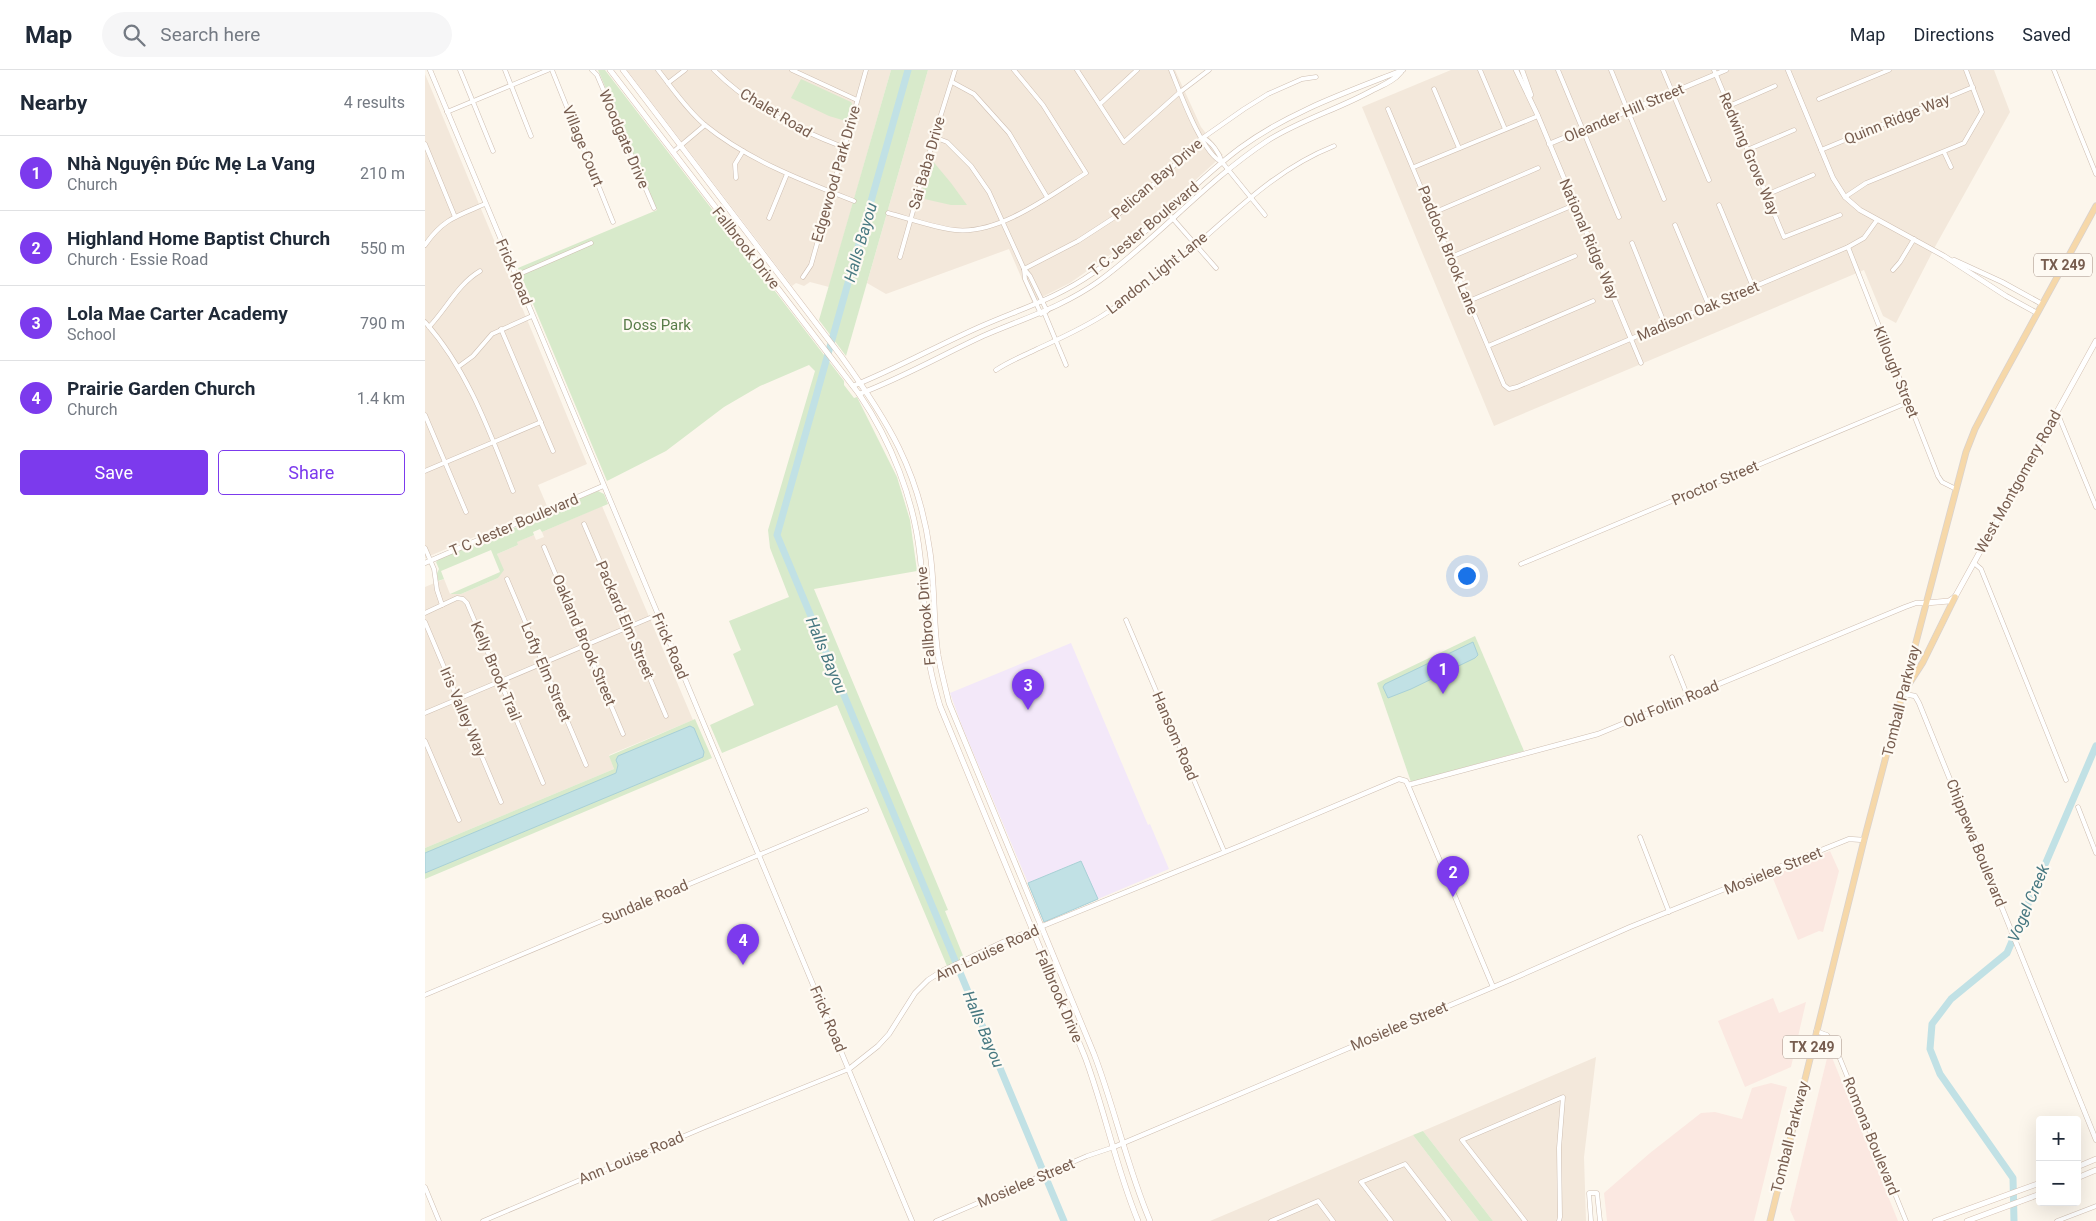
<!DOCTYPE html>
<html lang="en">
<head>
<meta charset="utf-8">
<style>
	body { margin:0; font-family:Roboto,sans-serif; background:#f6f6f7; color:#1f2937 }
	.controls { position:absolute; right:15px; bottom:15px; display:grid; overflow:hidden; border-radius:5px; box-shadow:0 5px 20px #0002 }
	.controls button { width:45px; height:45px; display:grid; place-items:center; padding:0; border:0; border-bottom:1px solid #e0e1e3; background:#fff; color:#1f2937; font:25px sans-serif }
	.you { position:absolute; left:1041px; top:505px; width:18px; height:18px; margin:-12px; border:4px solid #fff; border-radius:50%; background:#1a73e8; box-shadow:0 0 0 8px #1a73e833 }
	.badge { display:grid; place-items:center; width:32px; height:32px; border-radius:50%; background:#7c3aed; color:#fff; font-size:16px; font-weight:700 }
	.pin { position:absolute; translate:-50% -41px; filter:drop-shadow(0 1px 2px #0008) }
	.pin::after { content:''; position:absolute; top:26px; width:18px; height:15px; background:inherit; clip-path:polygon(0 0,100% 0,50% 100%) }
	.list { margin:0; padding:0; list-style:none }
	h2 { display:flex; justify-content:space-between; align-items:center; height:65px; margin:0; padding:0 20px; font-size:21px }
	h2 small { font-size:16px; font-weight:400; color:#747a83 }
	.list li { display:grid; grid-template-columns:32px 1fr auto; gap:15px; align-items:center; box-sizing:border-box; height:75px; padding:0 20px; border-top:1px solid #e0e1e3 }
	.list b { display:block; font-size:19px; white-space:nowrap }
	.list p { margin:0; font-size:16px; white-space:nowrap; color:#747a83 }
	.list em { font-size:16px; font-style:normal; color:#747a83 }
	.actions { display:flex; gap:10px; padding:15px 20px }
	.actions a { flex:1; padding:11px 0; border:1px solid #7c3aed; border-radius:5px; text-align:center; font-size:18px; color:#7c3aed }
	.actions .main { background:#7c3aed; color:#fff }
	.icon { flex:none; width:28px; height:28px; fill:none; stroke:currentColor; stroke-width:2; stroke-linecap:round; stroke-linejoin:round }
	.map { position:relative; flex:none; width:1671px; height:1151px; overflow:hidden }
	header { display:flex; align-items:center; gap:30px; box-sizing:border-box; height:70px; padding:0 25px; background:#fff; border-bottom:1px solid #e0e1e3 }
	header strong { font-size:24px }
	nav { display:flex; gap:28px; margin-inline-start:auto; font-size:18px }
	.search { width:350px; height:45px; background:#f6f6f7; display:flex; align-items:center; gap:12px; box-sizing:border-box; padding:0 18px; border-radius:28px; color:#747a83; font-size:19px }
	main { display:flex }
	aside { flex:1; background:#fff }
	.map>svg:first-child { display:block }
	.residential { fill:#f3e8db }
	.commercial { fill:#fbe8e1 }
	.education { fill:#f3e8f9 }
	.green { fill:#d8eacb }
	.water { fill:#c1e1e5; stroke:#a8d0d7 }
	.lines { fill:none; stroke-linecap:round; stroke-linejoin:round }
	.river { stroke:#c1e1e5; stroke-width:7 }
	.minor-casing { stroke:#cebeb1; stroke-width:5 }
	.tertiary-casing { stroke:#cebeb1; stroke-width:5.5 }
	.secondary-casing { stroke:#d4c0b2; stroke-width:6 }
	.primary-casing { stroke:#d9d2ce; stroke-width:7 }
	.minor { stroke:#fff; stroke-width:4 }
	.tertiary { stroke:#fff; stroke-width:4.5 }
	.secondary { stroke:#fff; stroke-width:5 }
	.primary { stroke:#f6d8a9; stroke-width:5.5 }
	.labels { text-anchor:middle; stroke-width:4.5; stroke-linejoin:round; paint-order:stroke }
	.shield { fill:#fefaf3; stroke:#a08c80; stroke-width:1 }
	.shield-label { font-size:14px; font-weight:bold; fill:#775d4f }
	.street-label { font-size:15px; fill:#775d4f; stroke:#fefaf3 }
	.park-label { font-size:15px; fill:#587c48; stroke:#fefaf3 }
	.water-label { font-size:16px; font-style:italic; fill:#477881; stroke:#fefaf3 }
</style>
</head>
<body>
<header>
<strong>Map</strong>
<div class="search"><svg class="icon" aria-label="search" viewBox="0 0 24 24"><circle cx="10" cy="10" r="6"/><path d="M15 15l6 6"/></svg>Search here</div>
<nav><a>Map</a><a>Directions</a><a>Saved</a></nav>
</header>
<main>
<aside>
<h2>Nearby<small>4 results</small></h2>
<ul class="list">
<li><span class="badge">1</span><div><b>Nhà Nguyện Đức Mẹ La Vang</b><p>Church</p></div><em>210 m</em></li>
<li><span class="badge">2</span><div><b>Highland Home Baptist Church</b><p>Church · Essie Road</p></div><em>550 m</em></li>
<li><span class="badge">3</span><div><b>Lola Mae Carter Academy</b><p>School</p></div><em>790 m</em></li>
<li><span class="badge">4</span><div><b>Prairie Garden Church</b><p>Church</p></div><em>1.4 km</em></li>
</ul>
<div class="actions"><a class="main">Save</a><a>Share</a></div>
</aside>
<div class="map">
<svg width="1671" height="1151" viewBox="0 0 1671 1151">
	<rect width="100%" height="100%" fill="#fcf6ec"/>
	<g class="residential">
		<path d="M202 0H466L404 217 385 212 379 216 371 213 367 216Z"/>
		<path d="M503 0H750L776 57 798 85 699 175 645 213 607 232 584 179 461 224 442 213Z"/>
		<path d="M1026 0H1569L1585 42 1511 175 1471 253 1458 246 1439 200 1069 356 937 37Z"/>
		<path d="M0 4 162 394 113 415 122 436 0 488Z"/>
		<path d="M177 436 268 650 184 685 189 699 0 778V517L19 509 25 524H36L73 508 76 502 72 484 93 475 91 472 109 465 111 470 119 467 117 462Z"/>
		<path d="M1171 987 1159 1087 1161 1151H1068L998 1061Z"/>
		<path d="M988 1065 1054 1151H785Z"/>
	</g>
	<g class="commercial">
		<path d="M1405 781 1414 801 1398 862 1394 861 1373 870 1347 806Z"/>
		<path d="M1348 928 1354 943 1381 932 1366 997 1320 1017 1293 951Z"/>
		<path d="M1404 980 1473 1151H1370L1365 1140Z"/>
		<path d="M1346 1013 1362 1017 1329 1151H1182L1179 1123 1225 1083 1276 1043 1290 1042 1317 1049 1327 1018Z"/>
	</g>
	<path class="education" d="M646 573 723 755 725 754 744 799 673 829 655 791 603 813 537 656 525 623Z"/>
	<g class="green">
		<path d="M173 0H180L419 311V315L429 328 432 327 472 407 485 450 492 501 389 519 523 840 520 841 539 888 522 896 412 635 297 683 285 655 329 635 308 584 316 580 304 551 364 527 345 478 343 460 390 301 384 295 335 316 299 337 241 381 182 411 93 198 232 140Z"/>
		<path d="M466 0H503L421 286 394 250Z"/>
		<path d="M376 9 426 32 428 36 424 52 404 46 366 28Z"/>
		<path d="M506 89 526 113 542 135H526L495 128Z"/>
		<path d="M173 421 179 424 183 434 117 462 115 459 108 462 109 465 92 472 93 475 72 484 79 500 73 508 36 524H25L75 502 66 480 16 501 19 509 13 511 12 503 14 499 11 492 15 488 85 459 100 455 105 450Z"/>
		<path d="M1050 566 1099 681 986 712 952 613Z"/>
		<path d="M270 649 287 688 0 809V778L189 699 184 686Z"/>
		<path d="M998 1061 1068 1151H1054L988 1065Z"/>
	</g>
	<g class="water">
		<path d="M1048 572 1053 585 1050 588 986 619 963 628 958 617 960 614Z"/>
		<path d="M265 656 269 658 279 682 278 687 0 803V783L191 703 193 695 191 690 193 686Z"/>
		<path d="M656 791 673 829 619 852 603 813Z"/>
	</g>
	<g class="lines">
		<g class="river">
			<path d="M483 0 352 465 639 1151"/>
			<path d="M1589 1151 1588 1108 1515 1004 1505 979 1507 954 1526 929 1582 883 1671 676"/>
		</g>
		<g class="minor-casing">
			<g id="minor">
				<path d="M35 0 68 81"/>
				<path d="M80 0 106 66"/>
				<path d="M127 0 188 152"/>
				<path d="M167 0 172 5 229 138"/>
				<path d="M233 0C248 19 262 40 280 55 323 90 378 111 429 131"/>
				<path d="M289 0C325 36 371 59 418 77"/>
				<path d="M367 0 432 30"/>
				<path d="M652 0 699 72 755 22 784 0"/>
				<path d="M746 0C755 22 777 84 797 92"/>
				<path d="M1055 0 1080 59"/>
				<path d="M1133 0 1194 147"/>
				<path d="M1186 0 1239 129"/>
				<path d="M1238 0 1284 110"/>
				<path d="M1289 0 1359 167 1415 145"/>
				<path d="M1629 0 1671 104"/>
				<path d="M527 12 549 24 584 63 622 127"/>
				<path d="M243 13 260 0"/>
				<path d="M1009 19 1034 78"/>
				<path d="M1394 29 1464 0"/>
				<path d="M675 34 712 0"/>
				<path d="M1304 36 1350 16"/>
				<path d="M963 39 1079 315 1084 319 1092 317 1423 177 1439 168 1452 150"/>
				<path d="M22 42 123 0"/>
				<path d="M509 67 522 72 546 96 564 122 599 199 600 209 616 244"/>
				<path d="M778 68C787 72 794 83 797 92L840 145"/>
				<path d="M0 74 30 147"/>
				<path d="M1322 80 1369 60"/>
				<path d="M1396 80 1548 17"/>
				<path d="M248 82 280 55"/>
				<path d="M1519 82 1526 97"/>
				<path d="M989 97 1113 46"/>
				<path d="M311 108 310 94 318 81"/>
				<path d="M1341 125 1388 105"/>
				<path d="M1420 127 1441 113 1539 73 1557 42 1541 0"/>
				<path d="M1294 135 1328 217"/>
				<path d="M742 142 791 198"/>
				<path d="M463 143C482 148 511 158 530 160 574 165 626 125 661 103L618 35 589 0"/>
				<path d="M1008 143 1113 98"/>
				<path d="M344 148 362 104"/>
				<path d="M1250 155 1284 236"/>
				<path d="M1207 173 1240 255"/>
				<path d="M0 175C18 149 32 146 60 134"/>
				<path d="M1423 177 1513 406 1517 412 1531 419"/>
				<path d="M475 187 509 67 530 0"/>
				<path d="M1026 187 1149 135"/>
				<path d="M599 199 653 171 690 147 743 102 769 74 819 39 843 24 877 9 891 7"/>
				<path d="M599 199 605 206 622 241"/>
				<path d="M1468 200 1475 192 1489 169"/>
				<path d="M90 206 166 173"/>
				<path d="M378 207 386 195 441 0"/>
				<path d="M1044 231 1150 186"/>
				<path d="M619 242 641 295"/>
				<path d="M0 252C43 300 65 363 88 421"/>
				<path d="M4 257C22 238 33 214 55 201"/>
				<path d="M76 259 128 381"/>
				<path d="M1206 269 1216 293"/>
				<path d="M1063 276 1168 231"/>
				<path d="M33 297 48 286 67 264 107 246"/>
				<path d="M571 300C584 291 598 286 612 279 636 268 661 257 683 242 707 225 734 208 756 188 805 147 848 100 909 76"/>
				<path d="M1632 342 1671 437"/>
				<path d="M0 345 41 442"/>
				<path d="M0 401 116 352"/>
				<path d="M159 454 241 646"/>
				<path d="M119 477 198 664"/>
				<path d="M0 478 9 499 12 520 17 535"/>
				<path d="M1549 493 1556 499 1641 710"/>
				<path d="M1096 494 1484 332"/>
				<path d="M82 509 161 695"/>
				<path d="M0 543 32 528 38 529 42 533 118 713"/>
				<path d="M701 550 799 781"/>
				<path d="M0 552 76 732"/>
				<path d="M1247 587 1263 627"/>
				<path d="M0 643 232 545"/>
				<path d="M0 671 34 750"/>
				<path d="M1653 737 1671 783"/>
				<path d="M1215 767 1244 842"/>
				<path d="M0 925 441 740"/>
				<path d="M1391 961 1402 965 1409 974 1481 1151"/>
				<path d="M0 1117 14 1151"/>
				<path d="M58 1151 278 1058 424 999"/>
				<path d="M511 1151 662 1086 689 1077"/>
				<path d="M846 1151 893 1131 908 1151"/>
				<path d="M966 1151 936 1112 980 1094 1024 1151"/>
				<path d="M1100 1151 1037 1070 1138 1027 1134 1078 1135 1147 1134 1151"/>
				<path d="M1166 1151 1164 1123H1172L1175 1151"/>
				<path d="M1632 1151 1671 1136"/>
			</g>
		</g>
		<g class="tertiary-casing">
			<g id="tertiary">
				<path d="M5 0 487 1151"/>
				<path d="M1091 0 1113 46 1206 269"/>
				<path d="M1097 0 1106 25"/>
				<path d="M1363 0 1408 108 1420 127 1435 140 1519 186 1581 226 1612 243"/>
				<path d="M1124 74 1301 0"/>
				<path d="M1529 190 1577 212 1617 234"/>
				<path d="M428 316C473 298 515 274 559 255 596 239 634 227 668 203 721 167 763 117 815 78 864 42 922 22 978 0"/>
				<path d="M434 324C477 308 517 285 558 266 597 249 638 237 674 211 733 168 781 111 842 71 875 50 914 39 948 20 958 15 969 11 976 2"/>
				<path d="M0 493 178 416"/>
				<path d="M1479 624 1490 626 1494 633 1671 1070"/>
				<path d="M983 715 1173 664 1480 537 1491 533H1501"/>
				<path d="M424 999 453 976 464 964 490 923 503 910 517 901 578 872 817 775 974 709 981 711 983 715 1068 917"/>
				<path d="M689 1077 1085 910 1205 857 1424 769 1439 770"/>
			</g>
		</g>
		<g class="secondary-casing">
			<g id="secondary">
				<path d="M185 0 434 324C466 371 489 429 495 486 499 518 499 551 503 584 505 601 510 619 515 636L660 987C680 1041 691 1098 713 1151"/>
				<path d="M198 0 416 286C463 351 494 401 505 482 510 516 508 551 513 585 516 601 520 617 524 633L669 984C690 1039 702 1097 725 1151"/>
				<path d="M1501 533 1524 531 1530 527 1671 271"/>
				<path d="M1652 1097 1671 1089"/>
				<path d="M1652 1108 1671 1100"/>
				<path d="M1510 1151 1615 1113"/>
				<path d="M1542 1151 1615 1124"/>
			</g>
		</g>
		<g class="primary-casing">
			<g id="primary">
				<path d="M1482 617 1498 592 1530 527"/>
				<path d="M1345 1151 1439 770 1541 382 1550 359 1572 317 1671 136"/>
			</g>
		</g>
		<use href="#minor" class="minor"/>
		<use href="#tertiary" class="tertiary"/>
		<use href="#secondary" class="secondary"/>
		<use href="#primary" class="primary"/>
	</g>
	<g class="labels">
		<g class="shield">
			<rect x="1609" y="183.5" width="58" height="23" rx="4"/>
			<rect x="1358" y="965.5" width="58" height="23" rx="4"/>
		</g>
		<g class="shield-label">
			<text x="1638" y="200">TX 249</text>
			<text x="1387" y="982">TX 249</text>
		</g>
		<g class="street-label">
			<text transform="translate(351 43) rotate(31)" y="5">Chalet Road</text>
			<text transform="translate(1199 43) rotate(-23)" y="5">Oleander Hill Street</text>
			<text transform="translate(1472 49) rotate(-22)" y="5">Quinn Ridge Way</text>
			<text transform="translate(199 69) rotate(67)" y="5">Woodgate Drive</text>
			<text transform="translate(158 76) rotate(68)" y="5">Village Court</text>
			<text transform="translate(1324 84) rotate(67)" y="5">Redwing Grove Way</text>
			<text transform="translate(502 93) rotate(-74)" y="5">Sai Baba Drive</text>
			<text transform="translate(411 104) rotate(-74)" y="5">Edgewood Park Drive</text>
			<text transform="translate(732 109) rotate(-41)" y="5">Pelican Bay Drive</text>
			<text transform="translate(719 159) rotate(-40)" y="5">T C Jester Boulevard</text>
			<text transform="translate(1164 169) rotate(67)" y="5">National Ridge Way</text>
			<text transform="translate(321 178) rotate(52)" y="5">Fallbrook Drive</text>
			<text transform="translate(1023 180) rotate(68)" y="5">Paddock Brook Lane</text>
			<text transform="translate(89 202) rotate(67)" y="5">Frick Road</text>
			<text transform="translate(732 203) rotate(-38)" y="5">Landon Light Lane</text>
			<text transform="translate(1273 241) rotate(-23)" y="5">Madison Oak Street</text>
			<text transform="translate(1471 302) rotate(68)" y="5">Killough Street</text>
			<text transform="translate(1593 412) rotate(-61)" y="5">West Montgomery Road</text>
			<text transform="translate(1290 413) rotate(-23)" y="5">Proctor Street</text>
			<text transform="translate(89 455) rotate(-23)" y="5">T C Jester Boulevard</text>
			<text transform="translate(501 546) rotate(-95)" y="5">Fallbrook Drive</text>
			<text transform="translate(200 550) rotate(67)" y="5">Packard Elm Street</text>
			<text transform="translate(159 570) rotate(67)" y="5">Oakland Brook Street</text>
			<text transform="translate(245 576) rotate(67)" y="5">Frick Road</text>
			<text transform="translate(71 601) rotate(67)" y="5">Kelly Brook Trail</text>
			<text transform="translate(121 602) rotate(67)" y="5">Lofty Elm Street</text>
			<text transform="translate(1476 631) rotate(-76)" y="5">Tomball Parkway</text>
			<text transform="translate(1246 634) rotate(-22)" y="5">Old Foltin Road</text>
			<text transform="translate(38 642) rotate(67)" y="5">Iris Valley Way</text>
			<text transform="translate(750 666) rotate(67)" y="5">Hansom Road</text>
			<text transform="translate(1551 773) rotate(68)" y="5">Chippewa Boulevard</text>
			<text transform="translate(1348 801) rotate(-22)" y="5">Mosielee Street</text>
			<text transform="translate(220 832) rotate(-23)" y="5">Sundale Road</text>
			<text transform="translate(562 883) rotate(-25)" y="5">Ann Louise Road</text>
			<text transform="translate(634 926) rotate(67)" y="5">Fallbrook Drive</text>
			<text transform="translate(403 949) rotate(67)" y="5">Frick Road</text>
			<text transform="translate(974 956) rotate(-23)" y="5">Mosielee Street</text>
			<text transform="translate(1446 1066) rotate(68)" y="5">Romona Boulevard</text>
			<text transform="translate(1365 1067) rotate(-76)" y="5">Tomball Parkway</text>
			<text transform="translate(206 1088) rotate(-23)" y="5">Ann Louise Road</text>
			<text transform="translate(601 1113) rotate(-23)" y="5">Mosielee Street</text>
		</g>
		<g class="park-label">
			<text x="232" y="260">Doss Park</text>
		</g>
		<g class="water-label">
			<text transform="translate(435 172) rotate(-74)" y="6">Halls Bayou</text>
			<text transform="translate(402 585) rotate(67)" y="6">Halls Bayou</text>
			<text transform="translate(1603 833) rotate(-67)" y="6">Vogel Creek</text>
			<text transform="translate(559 959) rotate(67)" y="6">Halls Bayou</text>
		</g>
	</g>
</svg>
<div class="controls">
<button>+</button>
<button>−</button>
</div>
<div class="you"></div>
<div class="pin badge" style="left:1018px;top:624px">1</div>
<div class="pin badge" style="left:1028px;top:827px">2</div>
<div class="pin badge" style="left:603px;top:640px">3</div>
<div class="pin badge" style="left:318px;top:895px">4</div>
</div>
</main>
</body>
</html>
